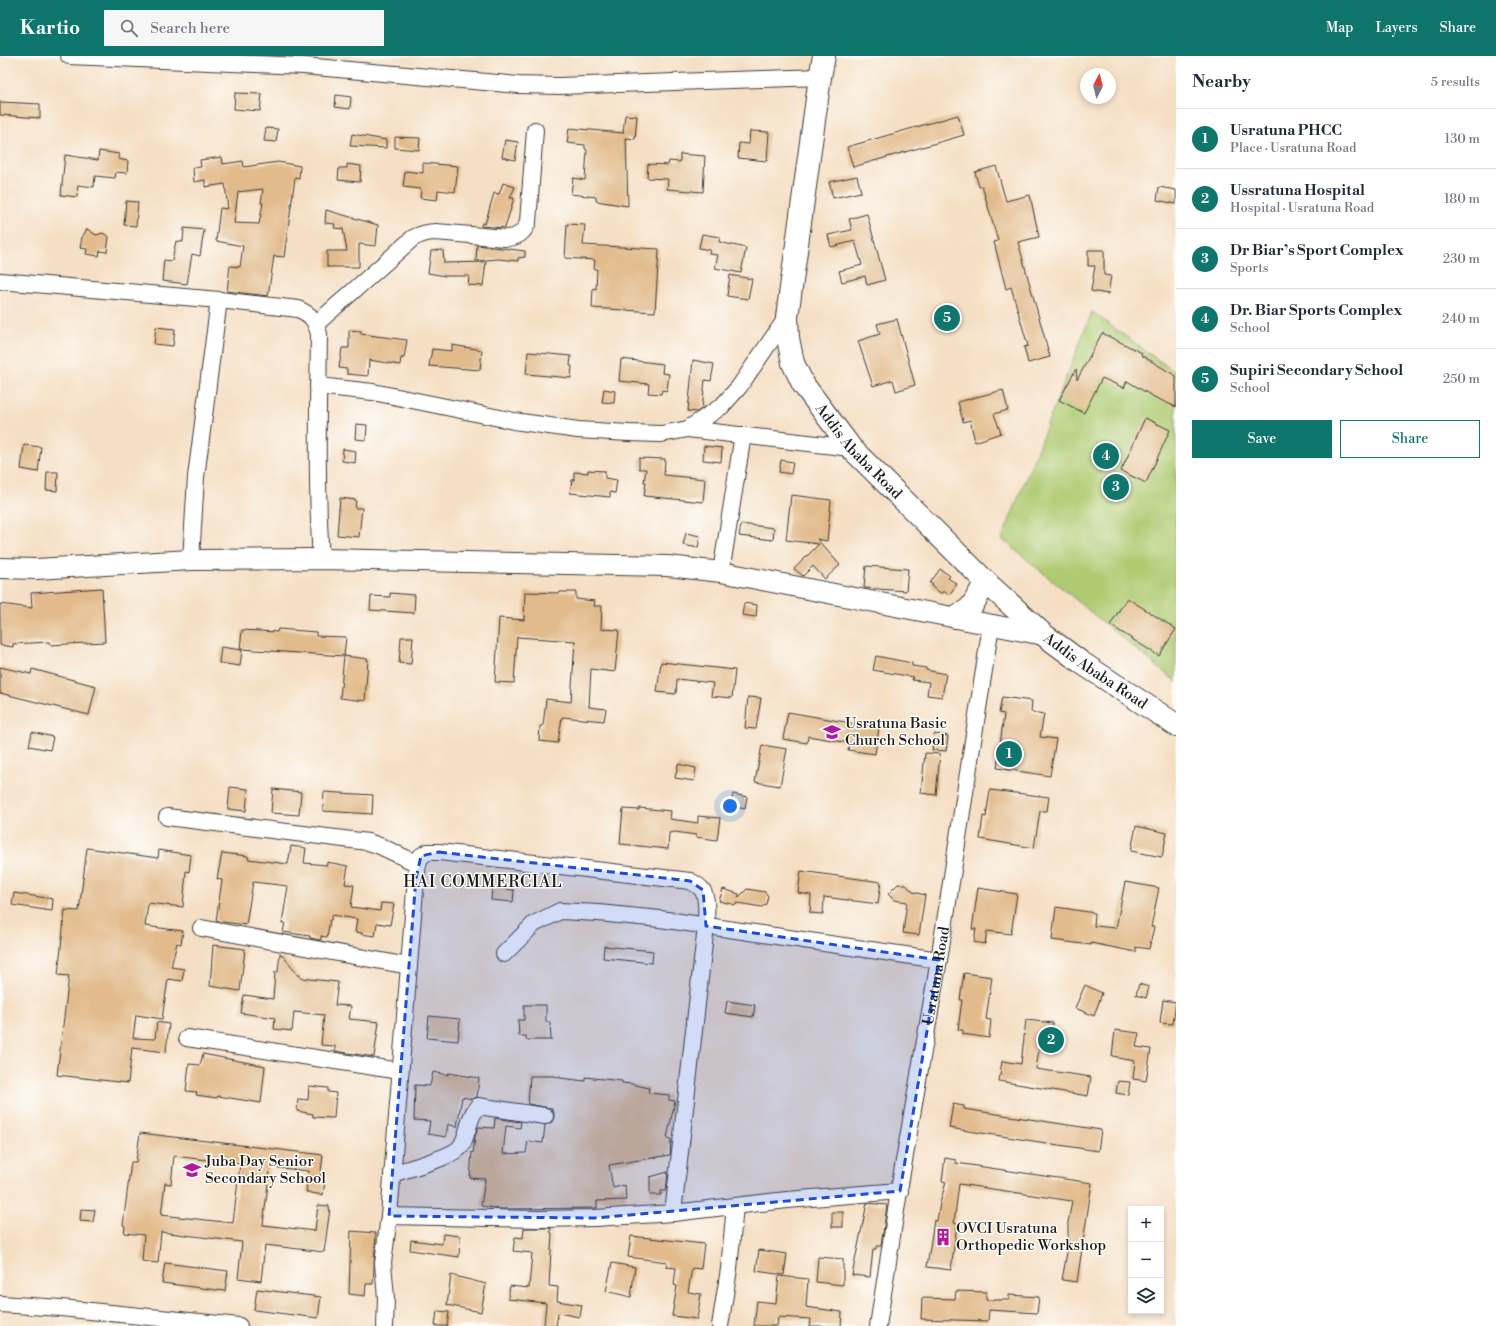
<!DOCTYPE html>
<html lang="en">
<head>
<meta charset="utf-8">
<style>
	body { margin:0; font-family:"Libre Bodoni",serif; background:#f6f6f7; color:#1f2937 }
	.controls { position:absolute; right:12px; bottom:12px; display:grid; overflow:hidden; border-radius:0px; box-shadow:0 2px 6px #0003 }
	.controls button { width:36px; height:36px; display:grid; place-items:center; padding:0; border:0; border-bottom:1px solid #e0e1e3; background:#fff; color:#1f2937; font:20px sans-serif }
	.compass { position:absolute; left:1080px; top:12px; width:36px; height:36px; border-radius:50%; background:#fff; box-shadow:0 2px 6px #0003; rotate:7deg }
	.you { position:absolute; left:730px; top:750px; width:14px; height:14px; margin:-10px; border:3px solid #fff; border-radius:50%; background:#1a73e8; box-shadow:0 0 0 6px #1a73e833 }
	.badge { display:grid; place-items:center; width:26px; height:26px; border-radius:50%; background:#0f766e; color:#fff; font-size:13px; font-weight:700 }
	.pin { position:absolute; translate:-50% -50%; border:2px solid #fff; box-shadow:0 1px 4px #0006 }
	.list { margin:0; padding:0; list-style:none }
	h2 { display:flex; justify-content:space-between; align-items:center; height:52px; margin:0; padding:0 16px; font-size:17px }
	h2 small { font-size:13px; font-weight:400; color:#747a83 }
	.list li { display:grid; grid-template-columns:26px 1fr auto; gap:12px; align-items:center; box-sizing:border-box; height:60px; padding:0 16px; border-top:1px solid #e0e1e3 }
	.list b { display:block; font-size:15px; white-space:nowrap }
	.list p { margin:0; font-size:13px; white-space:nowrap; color:#747a83 }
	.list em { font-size:13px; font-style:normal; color:#747a83 }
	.actions { display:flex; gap:8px; padding:12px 16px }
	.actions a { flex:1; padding:9px 0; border:1px solid #0f766e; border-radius:0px; text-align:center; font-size:14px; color:#0f766e }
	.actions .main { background:#0f766e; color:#fff }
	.icon { flex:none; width:22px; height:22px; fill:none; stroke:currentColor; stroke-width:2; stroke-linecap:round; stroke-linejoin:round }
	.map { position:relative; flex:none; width:1176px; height:1270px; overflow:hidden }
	header { display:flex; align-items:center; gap:24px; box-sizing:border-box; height:56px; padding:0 20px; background:#0f766e; color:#fff }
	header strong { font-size:19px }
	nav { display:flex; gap:22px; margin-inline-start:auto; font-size:14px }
	.search { width:280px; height:36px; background:#f6f6f7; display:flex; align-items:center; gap:10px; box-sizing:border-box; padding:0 14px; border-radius:0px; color:#747a83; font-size:15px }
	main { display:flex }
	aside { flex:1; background:#fff }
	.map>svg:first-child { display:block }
	.green { fill:#aecb72; stroke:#657447 }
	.building { fill:#e2bb8c; fill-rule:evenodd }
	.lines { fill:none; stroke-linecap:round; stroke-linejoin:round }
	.minor-casing { stroke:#3d3935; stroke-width:18 }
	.tertiary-casing { stroke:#3d3935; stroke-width:22 }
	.secondary-casing { stroke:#3d3935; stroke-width:24 }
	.minor { stroke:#fff; stroke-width:16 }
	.tertiary { stroke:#fff; stroke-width:20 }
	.secondary { stroke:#fff; stroke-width:22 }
	.marked { fill:#1d4ed8; fill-opacity:0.2; stroke:#1d4ed8; stroke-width:3; stroke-dasharray:8 5; stroke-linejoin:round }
	.labels { text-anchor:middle; stroke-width:3; stroke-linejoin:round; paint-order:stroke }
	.street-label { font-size:15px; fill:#1c1c1c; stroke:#fdfcf7 }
	.poi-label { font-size:15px; fill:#1c1c1c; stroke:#fdfcf7; text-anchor:start }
	.neighbourhood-label { font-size:16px; letter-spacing:1px; fill:#1c1c1c; stroke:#fdfcf7 }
</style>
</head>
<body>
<header>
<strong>Kartio</strong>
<div class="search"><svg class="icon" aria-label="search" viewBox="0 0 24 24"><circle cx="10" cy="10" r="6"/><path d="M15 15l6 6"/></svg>Search here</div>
<nav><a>Map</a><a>Layers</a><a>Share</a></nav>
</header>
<main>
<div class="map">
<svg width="1176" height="1270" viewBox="0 0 1176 1270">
	<rect width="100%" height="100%" fill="#fdfcf7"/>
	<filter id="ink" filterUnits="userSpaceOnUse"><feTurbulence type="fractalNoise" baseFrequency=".025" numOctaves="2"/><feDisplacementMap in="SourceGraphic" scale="8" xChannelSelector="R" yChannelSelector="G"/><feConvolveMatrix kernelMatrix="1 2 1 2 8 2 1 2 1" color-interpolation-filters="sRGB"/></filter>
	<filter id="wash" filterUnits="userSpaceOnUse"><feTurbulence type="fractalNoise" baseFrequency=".012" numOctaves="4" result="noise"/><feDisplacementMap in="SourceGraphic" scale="16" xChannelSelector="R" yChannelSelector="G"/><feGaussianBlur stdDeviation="0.9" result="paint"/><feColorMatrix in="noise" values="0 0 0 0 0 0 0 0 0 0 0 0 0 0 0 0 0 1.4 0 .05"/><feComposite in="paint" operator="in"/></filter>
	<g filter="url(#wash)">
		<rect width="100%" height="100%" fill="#f5dfc4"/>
		<path class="green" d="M1092 256 1176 317V626L1002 483Z"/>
		<g id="blocks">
			<g class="building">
				<path d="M235 37 262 38 260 55 234 53Z"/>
				<path d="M336 39 351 41 350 53 335 51Z"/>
				<path d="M0 46 40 48V62L0 59Z"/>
				<path d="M625 59 637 60 635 83 626 82 628 150 596 145V141L571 138 573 122 585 124 587 94 585 93V89L567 87 569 72 623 77Z"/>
				<path d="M958 59 964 79 853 111 847 91Z"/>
				<path d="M266 72 278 73 276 86 264 85Z"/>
				<path d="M750 75 769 76 767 105 738 102 739 87 749 88Z"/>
				<path d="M352 78 386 84V92L350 90Z"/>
				<path d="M395 81 420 82 419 94 395 92Z"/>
				<path d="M505 84 518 86 515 104 502 101Z"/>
				<path d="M99 95 119 98 118 103 128 105 127 117 116 116 115 122 95 120 94 131 78 129 77 141 61 139 65 99 98 104Z"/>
				<path d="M680 98 705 100 703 136 667 133 668 123 647 122 648 108 668 109 669 105 680 106Z"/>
				<path d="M222 101 223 108 243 105 244 111 278 106 300 110 299 123 295 122 284 201 274 200 268 240 227 235 230 210 240 211 243 190 216 185 220 152 228 153 225 128 205 131V124L194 126 193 112 201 111 200 104ZM263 133 261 147H263L259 168 234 167 238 136Z"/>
				<path d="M423 107 458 110 455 136 438 134 437 144 420 142 421 133 403 131 405 115 423 117Z"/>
				<path d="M347 108 361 110 360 126 338 124 339 112H347Z"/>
				<path d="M996 110 1006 145 1030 139 1039 181 1018 186 1050 301 1028 307 1024 291 1028 290 1011 231 1006 233 994 186 998 185 982 130 979 131 975 116Z"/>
				<path d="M857 120 861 136 833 142 829 126Z"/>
				<path d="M503 127 515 131 510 142H514L505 172 481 170 482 167 485 168 494 137 499 138Z"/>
				<path d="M1159 131 1176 134V148L1157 144Z"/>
				<path d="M126 145 138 146 136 170 124 169Z"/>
				<path d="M326 154 378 169 376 190 359 188V211H327V195H347L343 173 334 172 335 168 325 167Z"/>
				<path d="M867 158 885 224 867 229 865 220 842 226 839 215 862 209 855 185 831 191 828 179 852 174 849 163Z"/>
				<path d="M567 168 585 169 583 189 659 193 655 256 592 252 593 232 596 233 597 213H594L595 204 565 202Z"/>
				<path d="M184 172 204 174 200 200 192 198 187 228 162 225 164 204 172 205 176 185 183 186Z"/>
				<path d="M87 173 96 179 103 177 109 181 107 196 100 195 99 200 86 198 87 193 80 192 82 181Z"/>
				<path d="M702 178 720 181 719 186 746 192 741 217 715 212 718 199 709 198 710 194 699 192Z"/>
				<path d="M477 189 525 195V201L518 202V205L498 203 476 205Z"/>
				<path d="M443 194 444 207 486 206 483 230 468 229 469 220H445L428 217 431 195Z"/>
				<path d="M1088 194H1104V219L1111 220 1108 238 1091 235 1095 210H1088Z"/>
				<path d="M730 219 752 223 748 243 727 240Z"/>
				<path d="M897 263 915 329 896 335 893 324 873 330 858 285 880 278 877 268Z"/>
				<path d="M156 271 175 273 173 290 154 288Z"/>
				<path d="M349 274 361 275V278L407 284 404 302H401L400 309 369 304 368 320 347 318V313L339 312 342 292H349Z"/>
				<path d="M1102 277 1142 297 1141 299 1176 320V351L1154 341 1127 325 1124 332 1102 322 1084 357 1059 344 1076 313 1077 324Z"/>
				<path d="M452 289 482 294 480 314 429 310 432 293 452 295Z"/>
				<path d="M528 296 571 300 570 310H572L571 322 526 318Z"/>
				<path d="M621 303 663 308 662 317 669 318 667 335 662 334 661 338 648 337 649 328 619 325Z"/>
				<path d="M693 304 714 308 711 325 705 324 702 352 697 356 688 355Z"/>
				<path d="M604 333 615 335 614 347 602 346Z"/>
				<path d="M1003 334 1008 354 994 358 1001 377 975 386 970 364 963 366 958 346Z"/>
				<path d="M1145 362 1170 374 1146 427 1121 415Z"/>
				<path d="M356 368 367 369 366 384 355 383Z"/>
				<path d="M24 389 41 391 38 416 21 413Z"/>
				<path d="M704 390 722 392 721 406 703 404Z"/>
				<path d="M343 393 356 395 355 407 342 405Z"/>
				<path d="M639 402 665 403 664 419 705 423 703 446 644 440 646 426H644L646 413H639Z"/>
				<path d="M781 404 793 406 791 418 779 416Z"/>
				<path d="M588 414 605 415V422L617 424 615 437 610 436V441L570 437 572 424H574V416L588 417Z"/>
				<path d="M47 416H58L57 435 46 434Z"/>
				<path d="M791 439 831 444 827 485 817 483 840 509 825 523 813 510 803 520 794 513 819 488 786 484Z"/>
				<path d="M340 442 356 444 355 452H362L359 481 337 479Z"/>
				<path d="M741 468 774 472 773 484 739 480Z"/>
				<path d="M686 477 700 480 698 492 683 489Z"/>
				<path d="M866 510 908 513 906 535 864 532Z"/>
				<path d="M940 513 950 520 948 522 957 528 949 539 943 535 942 538 932 531 933 529 930 527Z"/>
				<path d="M102 532 105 586 50 589 49 586 13 588V591L0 589V548L32 552 31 537Z"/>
				<path d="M525 536 560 537V536H576V543L595 545 594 550H602L601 573 619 574 615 616 591 613 589 651 606 653 604 665 562 661 558 687 539 685 540 670H543L546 643 571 646 575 585 517 581 514 627 495 626 499 562 524 564Z"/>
				<path d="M390 537 415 539 414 557 370 554 371 540 390 541Z"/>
				<path d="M1127 542 1176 573 1159 600 1110 569Z"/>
				<path d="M744 547 757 549 756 561 742 559Z"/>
				<path d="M278 573 316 576V580L346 581 344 600 240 593 242 574 277 576Z"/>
				<path d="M401 581H413L411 608 399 607Z"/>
				<path d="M221 591 242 594 240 610 219 607Z"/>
				<path d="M344 600 368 603 365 645 340 642Z"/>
				<path d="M876 600 912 607V610L926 612V614L946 618 942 641 927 639 929 626 912 624 913 621 873 614Z"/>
				<path d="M661 606 735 614 732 642 711 640 713 627 677 623 676 638 657 636Z"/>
				<path d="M0 611 31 618 32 613 96 630 89 659 0 637Z"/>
				<path d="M748 641 761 642 756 673 745 672Z"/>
				<path d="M1002 641 1032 645 1031 656 1044 658 1040 681 1056 683 1050 720 997 712 1004 658 999 657Z"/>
				<path d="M788 656 879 672 875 698 848 694 849 687 808 680 807 687 783 683Z"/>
				<path d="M32 676 53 681 50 694 29 690Z"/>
				<path d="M934 678 948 680 946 695 932 694Z"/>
				<path d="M762 689 787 693 780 730 755 726Z"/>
				<path d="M925 697 940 698 936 739 921 737Z"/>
				<path d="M678 708 696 712 694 725 675 722Z"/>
				<path d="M230 731 248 733 246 755 228 753Z"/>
				<path d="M273 733 301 736 299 759 271 757Z"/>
				<path d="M990 734 1049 741 1047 755H1040L1034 792 980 783 983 760 986 761Z"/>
				<path d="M324 736 373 739 372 758 323 755Z"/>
				<path d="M733 738 747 741 745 753 731 750Z"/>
				<path d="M639 752 671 755 670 763 698 767V760L720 762 717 784 696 781V779L675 776 669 777 668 793 620 788 623 753 639 754Z"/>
				<path d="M1136 770 1167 777 1162 801 1131 795Z"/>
				<path d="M291 790 306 792 304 807 327 809V806L348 810 345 828 354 829 351 851 380 855 381 847 394 848 390 869 377 867 375 880 361 878 362 877 355 876 357 863 332 859 331 864H330L327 881 321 880V884L310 882V880L283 876 285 867H282L288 830 253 826 246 869 216 865 222 824 217 823 222 797 248 800V803L288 808Z"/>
				<path d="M87 792 158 802 159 794 191 799 189 816 186 815 183 851 148 847 145 870 183 875 181 888 177 887 171 911 184 913 182 925 168 923 162 963 136 959 133 982 155 983 157 966 169 968 166 996 132 992 128 1027 57 1019 69 920 58 919 65 854 79 855Z"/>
				<path d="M801 815 881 826 878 848 824 841 823 858 810 857 811 839 798 837Z"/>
				<path d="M1125 826 1159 832 1151 871H1154L1149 893 1136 891V896L1091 887V889L1052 884 1056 851 1095 857 1094 870 1116 872Z"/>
				<path d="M898 828 906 829 913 836 925 839 919 879 903 877 907 846 894 844 888 838Z"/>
				<path d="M492 832 514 834 513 846 491 844Z"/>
				<path d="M978 832 1017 838 1011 878 987 875 985 888 974 886 976 873H972Z"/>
				<path d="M723 833 739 838 738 842 747 833 765 836 768 840 766 848 762 851 737 847 736 849 719 845Z"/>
				<path d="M14 837 53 843 52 855 12 849Z"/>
				<path d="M213 889 245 893 240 935 210 930Z"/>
				<path d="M604 890 653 895 652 907 603 902Z"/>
				<path d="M280 897 294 913 297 919H300V922L338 926 335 949 351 950 349 963 379 966 374 1001 335 995V990L321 989 324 959 294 956 292 975 274 973 275 962 241 957 244 939 273 943 275 916H278Z"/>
				<path d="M964 917 992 921 986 963 991 964 989 982 963 978V974H958L962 944H960Z"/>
				<path d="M1139 928 1149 931 1146 942 1136 939Z"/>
				<path d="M1085 929 1102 937 1094 960 1075 952Z"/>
				<path d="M1163 944 1176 946 1173 968 1160 967Z"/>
				<path d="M727 945 755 949 753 961 725 957Z"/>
				<path d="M524 949H546V966H550L551 984H526V980H519L518 964H524Z"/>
				<path d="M429 960 460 963 458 985 427 982Z"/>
				<path d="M1026 964 1053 967 1050 994 1039 993 1036 1013 1091 1021 1088 1040 999 1025 1002 1005 1021 1008Z"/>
				<path d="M1115 974 1139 977 1136 991 1151 993 1146 1025 1133 1023 1135 1005 1118 1002V1001L1112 1000Z"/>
				<path d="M203 998 265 1010 261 1047 218 1040 217 1042 196 1039 197 1036 186 1035 189 1008 200 1009Z"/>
				<path d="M433 1016 448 1019V1017L479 1022 477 1041 472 1043 462 1041 457 1071 448 1068 446 1081 428 1078 430 1065 414 1064 415 1029 430 1030Z"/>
				<path d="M530 1020H553L560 1021V1022L585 1025V1021L622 1025V1027L632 1028 649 1032 648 1037 669 1039V1044L675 1045 667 1082 671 1083 670 1099 609 1109 613 1132 625 1129 626 1144 597 1145V1152L501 1153 481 1150 485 1123 470 1122 472 1096 473 1097 475 1081 478 1071 494 1072 495 1062 521 1066 520 1072 506 1070 503 1098 526 1097 528 1085 543 1087 545 1069 552 1066 554 1062V1056L551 1052 528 1048Z"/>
				<path d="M1118 1025 1130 1026 1128 1039 1116 1037Z"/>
				<path d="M309 1030 328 1032V1036L336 1037 334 1062 313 1061V1058L297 1055 298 1043 308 1044Z"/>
				<path d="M953 1048 964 1050V1053L1101 1074 1098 1095 949 1072Z"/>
				<path d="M140 1077 323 1099 320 1124 325 1125 323 1139 306 1136 309 1115 270 1111 263 1169 315 1175 318 1149 329 1150V1153H330L324 1196 265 1189 261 1225 238 1222 242 1186 161 1176 158 1207 142 1205 144 1179 124 1177 125 1170 123 1169 131 1106H136ZM174 1100 240 1108 233 1167 161 1159 165 1127 171 1128Z"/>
				<path d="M945 1102 956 1104V1107L1092 1127 1077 1226 1062 1224 1068 1191V1167L1072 1145 959 1128 954 1167 957 1168 951 1214 927 1211 934 1164 937 1165 940 1147 946 1126 942 1125Z"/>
				<path d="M668 1116 666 1135H661V1139H650V1121Z"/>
				<path d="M867 1147 887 1149 881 1190H876V1193H873L870 1221 852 1219Z"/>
				<path d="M81 1153 95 1154 93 1166 80 1165Z"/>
				<rect x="832" y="1156" width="11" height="15"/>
				<path d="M524 1172H551L550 1176 552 1177 549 1230 558 1231 557 1245 582 1249 580 1261 558 1257 556 1270 544 1269 546 1247 508 1243 510 1230 529 1232 532 1197 513 1195 515 1181 523 1182Z"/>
				<path d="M351 1175 376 1177 373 1228H366L365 1240 349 1238Z"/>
				<path d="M443 1178 460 1180 459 1201 410 1194 411 1184 442 1188Z"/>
				<path d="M631 1180 704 1188 701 1213 692 1212 688 1236 701 1238 697 1263 672 1260 677 1230 674 1229 676 1212 666 1211 667 1206 628 1201Z"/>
				<path d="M759 1194 787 1198 784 1219 756 1215Z"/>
				<path d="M818 1201 843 1203V1229L816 1226Z"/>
				<path d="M165 1207 228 1215 225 1235 162 1227Z"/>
				<path d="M612 1207 635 1211 631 1241 606 1235Z"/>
				<path d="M451 1219 486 1228 481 1256 447 1249Z"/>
				<path d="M779 1220 808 1223 806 1251 842 1256 841 1270H810L811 1263 778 1261 777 1270H754L757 1245 776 1247Z"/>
				<path d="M257 1233 321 1241 318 1262 254 1254Z"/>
				<path d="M956 1235 986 1236V1244H1009V1239L1039 1241 1037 1257 989 1254 988 1265 921 1263 922 1242 955 1243Z"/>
				<path d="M437 1255 449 1256 447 1270H435Z"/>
			</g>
		</g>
	</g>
	<g filter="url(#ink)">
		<use href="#blocks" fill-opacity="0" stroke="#3d3935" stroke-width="1"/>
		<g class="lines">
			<g class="minor-casing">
				<g id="minor">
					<path d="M69 0 304 10 519 29 559 30 820 21"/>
					<path d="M0 225 219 244 298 253C312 259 315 264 319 278 318 353 316 428 321 503"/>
					<path d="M316 268 413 182C421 178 427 176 436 176L505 182C517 182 524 177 528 166L535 74"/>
					<path d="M318 330 373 336 514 365 578 374 629 377 661 378 688 373 722 350 739 331 787 261"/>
					<path d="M688 373 851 392"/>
					<path d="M191 504 196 421 219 244"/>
					<path d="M721 516 743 379"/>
					<path d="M167 761 368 786 380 790 418 808"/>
					<path d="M201 872 409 910"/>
					<path d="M504 898 534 868 560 855 598 857 660 863 939 904"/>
					<path d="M187 982 400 1015"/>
					<path d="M392 1118C407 1113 454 1101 461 1090 469 1078 468 1061 478 1050L545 1060"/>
					<path d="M389 1160 538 1163 595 1162 673 1157 787 1144 900 1135"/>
					<path d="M0 1248 61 1252 239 1270"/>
					<path d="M385 1270 386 1242 383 1207 389 1160 416 822 418 808 421 800 428 796H439L690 825C694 827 700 830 703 835 708 844 706 860 706 870L673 1157"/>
					<path d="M720 1270 729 1213 735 1150"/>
					<path id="s1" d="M878 1270 901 1122 939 904 991 569"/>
				</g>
			</g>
			<g class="tertiary-casing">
				<path id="tertiary" d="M0 512 36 513 191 504 321 503 668 510 721 516 1044 579"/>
			</g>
			<g class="secondary-casing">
				<g id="secondary">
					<path id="s2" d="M824 0 820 21 787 261 788 282 793 307 803 328 851 392 986 526 1044 579 1082 607 1176 669"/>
					<path d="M955 561 968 554 973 548 986 526"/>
				</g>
			</g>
			<use href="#minor" class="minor"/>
			<use href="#tertiary" class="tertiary"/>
			<use href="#secondary" class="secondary"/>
		</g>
	</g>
	<path class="marked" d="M439 796 690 825 703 834 706 870 939 904 900 1135 595 1162 389 1160 416 822 421 800Z"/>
	<defs>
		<g id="school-bare" transform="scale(1.38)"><path d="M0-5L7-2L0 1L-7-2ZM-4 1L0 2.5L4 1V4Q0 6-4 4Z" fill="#b5179e" stroke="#fdfcf7" stroke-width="2.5" paint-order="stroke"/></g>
		<g id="building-bare" transform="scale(1.38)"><path d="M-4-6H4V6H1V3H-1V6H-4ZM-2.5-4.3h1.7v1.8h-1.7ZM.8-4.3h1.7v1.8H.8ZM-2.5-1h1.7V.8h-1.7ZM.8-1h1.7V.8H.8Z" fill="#b5179e" stroke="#fdfcf7" stroke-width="2.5" paint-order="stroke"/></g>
	</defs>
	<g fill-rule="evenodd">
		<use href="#school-bare" x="832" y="676"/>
		<use href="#school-bare" x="192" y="1114"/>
		<use href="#building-bare" x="943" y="1181"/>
	</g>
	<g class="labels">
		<g class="street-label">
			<text dy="5" stroke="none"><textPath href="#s2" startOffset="421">Addis Ababa Road</textPath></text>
			<text dy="5" stroke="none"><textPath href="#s2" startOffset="745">Addis Ababa Road</textPath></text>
			<text dy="5" stroke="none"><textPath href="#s1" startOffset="355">Usratuna Road</textPath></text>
		</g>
		<g class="poi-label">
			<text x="845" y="672">Usratuna Basic<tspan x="845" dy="17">Church School</tspan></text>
			<text x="205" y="1110">Juba Day Senior<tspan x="205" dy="17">Secondary School</tspan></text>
			<text x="956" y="1177">OVCI Usratuna<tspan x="956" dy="17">Orthopedic Workshop</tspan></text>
		</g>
		<g class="neighbourhood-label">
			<text x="483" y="831">HAI COMMERCIAL</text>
		</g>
	</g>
</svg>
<div class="controls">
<button>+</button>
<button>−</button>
<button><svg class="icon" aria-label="layers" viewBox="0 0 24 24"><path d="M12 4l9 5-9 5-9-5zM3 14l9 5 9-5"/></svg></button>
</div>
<svg class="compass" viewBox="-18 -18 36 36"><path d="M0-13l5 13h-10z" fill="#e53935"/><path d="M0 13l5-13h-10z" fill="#747a83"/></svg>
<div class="you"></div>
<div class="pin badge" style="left:1009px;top:698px">1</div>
<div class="pin badge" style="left:1051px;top:984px">2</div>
<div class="pin badge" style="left:1116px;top:431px">3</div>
<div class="pin badge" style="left:1106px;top:400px">4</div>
<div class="pin badge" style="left:947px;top:262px">5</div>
</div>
<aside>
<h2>Nearby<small>5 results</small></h2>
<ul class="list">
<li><span class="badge">1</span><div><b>Usratuna PHCC</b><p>Place · Usratuna Road</p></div><em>130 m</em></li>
<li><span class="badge">2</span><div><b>Ussratuna Hospital</b><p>Hospital · Usratuna Road</p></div><em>180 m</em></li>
<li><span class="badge">3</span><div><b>Dr Biar’s Sport Complex</b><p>Sports</p></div><em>230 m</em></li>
<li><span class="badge">4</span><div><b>Dr. Biar Sports Complex</b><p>School</p></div><em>240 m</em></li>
<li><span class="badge">5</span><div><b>Supiri Secondary School</b><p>School</p></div><em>250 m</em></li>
</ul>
<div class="actions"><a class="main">Save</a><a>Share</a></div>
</aside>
</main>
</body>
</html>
